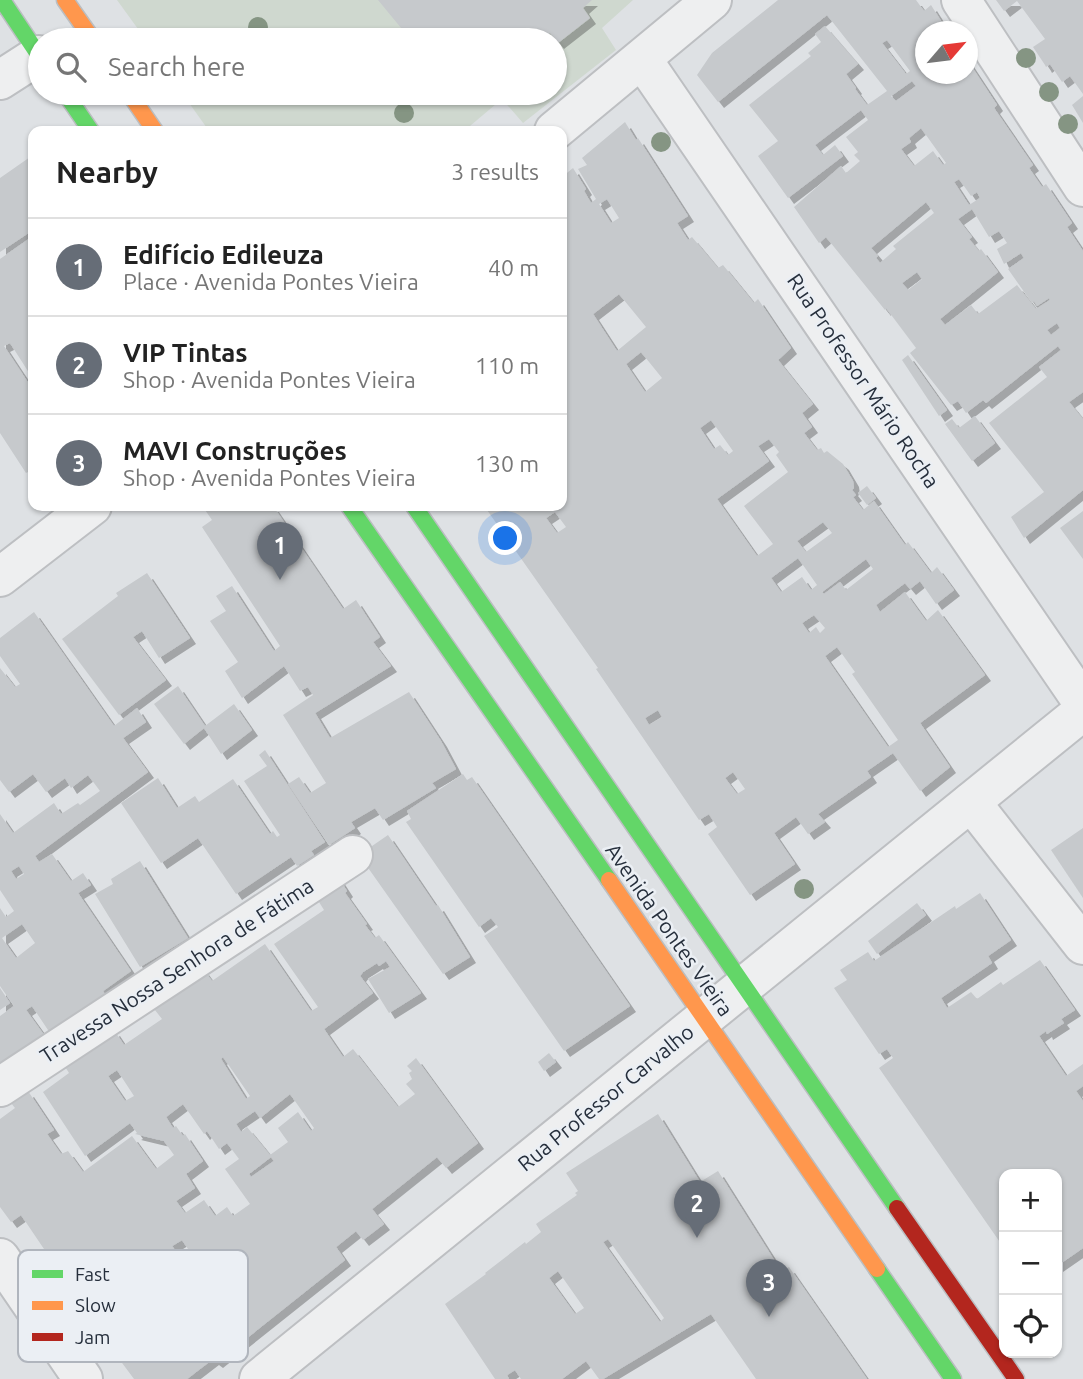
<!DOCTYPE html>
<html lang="en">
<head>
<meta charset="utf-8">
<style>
	body { margin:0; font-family:Ubuntu,sans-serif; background:#f6f6f6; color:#222 }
	.controls { position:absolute; right:21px; bottom:21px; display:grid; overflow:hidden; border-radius:14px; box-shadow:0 2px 5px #0004 }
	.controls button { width:63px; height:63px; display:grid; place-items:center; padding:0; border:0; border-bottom:2px solid #e0e0e0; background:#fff; color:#222; font:35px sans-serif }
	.compass { position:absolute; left:915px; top:21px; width:63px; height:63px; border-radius:50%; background:#fff; box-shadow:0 2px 5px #0004; rotate:62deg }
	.you { position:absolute; left:506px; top:539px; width:24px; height:24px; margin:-18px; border:5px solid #fff; border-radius:50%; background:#1a73e8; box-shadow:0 0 0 10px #1a73e833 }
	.badge { display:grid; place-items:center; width:46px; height:46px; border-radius:50%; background:#666d77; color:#fff; font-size:23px; font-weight:700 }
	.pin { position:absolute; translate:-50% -58px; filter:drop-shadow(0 2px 4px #0008) }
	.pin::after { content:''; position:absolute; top:37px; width:24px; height:21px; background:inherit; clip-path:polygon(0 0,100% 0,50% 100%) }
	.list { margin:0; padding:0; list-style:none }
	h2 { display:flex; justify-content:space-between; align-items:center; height:91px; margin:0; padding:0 28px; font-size:30px }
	h2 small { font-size:23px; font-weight:400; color:#767676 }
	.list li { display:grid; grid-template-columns:46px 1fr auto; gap:21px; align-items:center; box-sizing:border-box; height:98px; padding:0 28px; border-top:2px solid #e0e0e0 }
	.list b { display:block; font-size:26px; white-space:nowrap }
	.list p { margin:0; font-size:23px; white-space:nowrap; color:#767676 }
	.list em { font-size:23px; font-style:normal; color:#767676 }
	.icon { flex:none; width:38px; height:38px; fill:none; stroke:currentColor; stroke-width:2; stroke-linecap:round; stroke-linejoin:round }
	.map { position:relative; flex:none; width:1083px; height:1379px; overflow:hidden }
	.search { position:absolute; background:#fff; box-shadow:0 2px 5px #0004; left:28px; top:28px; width:539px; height:77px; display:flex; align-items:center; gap:18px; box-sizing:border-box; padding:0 24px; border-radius:38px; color:#767676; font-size:26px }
	.panel { position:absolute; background:#fff; box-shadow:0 2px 5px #0004; left:28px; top:126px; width:539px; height:385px; border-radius:14px }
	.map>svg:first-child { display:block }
	.green { fill:#cfd8cf }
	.building { fill:#c6c9cc; fill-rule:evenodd; filter:url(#shadow) }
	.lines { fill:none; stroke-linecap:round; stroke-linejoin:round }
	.street-casing { stroke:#bdbfc2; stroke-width:42 }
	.fast-casing { stroke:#bbbec1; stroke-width:19 }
	.slow-casing { stroke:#bbbec1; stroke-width:19 }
	.jam-casing { stroke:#bbbec1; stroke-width:19 }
	.street { stroke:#eeeff0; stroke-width:38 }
	.fast { stroke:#63d668; stroke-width:16 }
	.slow { stroke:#ff974d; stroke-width:16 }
	.jam { stroke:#b3261e; stroke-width:16 }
	.tree { fill:#859583 }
	.labels { text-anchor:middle; stroke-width:5; stroke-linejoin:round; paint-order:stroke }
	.street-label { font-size:21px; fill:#262f3c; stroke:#ebeff4 }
	.key { fill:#ebeff4; stroke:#b0b5bd; stroke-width:2 }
	.key-label { font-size:19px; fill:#262f3c }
</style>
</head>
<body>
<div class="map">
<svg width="1083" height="1379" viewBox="0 0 1083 1379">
	<defs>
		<filter id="shadow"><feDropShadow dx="6" dy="6" stdDeviation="0" flood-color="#0004"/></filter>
	</defs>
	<rect width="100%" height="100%" fill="#dee1e4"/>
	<path class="green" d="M117 0H633L602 28 616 50 523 123 502 99 464 131H209L182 93H555V40H146Z"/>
	<g class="building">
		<path d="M378 0H592L583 8 590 18 558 43 550 33 541 40H411Z"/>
		<path d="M778 0H916L924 11 931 5 948 32H925V74H968V61L997 105 994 108 1033 165 1029 168 1042 187 1046 184 1072 223 1067 227 1083 251V392L1069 402 1083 419V490L1024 538 1011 517 1044 492 989 423 1047 377 1039 367 1061 350 1058 346 986 403 983 400 966 413 958 401 951 405 910 353 916 348 886 308 885 310 826 237 819 243 794 207 841 166 846 173 860 161 854 155 858 152 846 137 868 120 861 110 815 145 823 155 835 145 843 156 788 198 758 156 778 141 749 105 811 56 808 53 821 42 815 34 825 26 858 64 846 74 856 88 855 89 867 105 887 91 827 15 718 102 697 75 712 53ZM887 40 910 71 906 74 882 43ZM912 81 916 86 896 101 891 96ZM921 128 946 163 943 165 933 151 914 166 901 149 911 142 909 138ZM959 179 971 196 977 192 980 198 969 205 954 182ZM926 202 934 213 893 246 896 249 880 263 876 258 878 256 871 248ZM972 209 989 237 999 231 1007 243 997 249 1004 264 1021 253 1024 258 1008 269 1032 303 1034 301 1037 306 1049 298 1050 300 1036 309 1017 285 978 314 971 305 945 325 940 319 998 272 981 249 979 251 969 239 972 237 958 219ZM917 272 922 279 908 290 902 283ZM1057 323 1060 328 1051 335 1047 330Z"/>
		<path d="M996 0H1083V94L1070 76 1062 82 1050 64 1046 67 1045 65 1033 47 1045 39 1017 1 1004 11Z"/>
		<path d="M1083 96V123L1072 105Z"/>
		<path d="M625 122 636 140 638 138 688 216 677 223 688 240 692 237 718 268 723 265 754 303 758 299 791 348 778 360 813 404 802 413 812 427 804 433 817 450 821 448 824 453 827 451 843 464 853 481 854 488 852 490 856 495 853 497 863 510 874 501 905 545 908 542 931 573 937 567 954 590 936 604 920 581 910 589 905 583 876 605 880 612 905 592 926 621 938 610 985 675 920 723 950 767 920 791 893 753 867 771 871 777 818 814 825 822 808 834 796 817 774 833 795 864 750 895 708 834 717 827 709 814 699 820 596 669 598 668 593 661 487 510 493 506H562V177L573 168 586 189 584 191 591 203 596 199 578 169 587 165 582 158ZM607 199 619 218 611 223 599 204ZM619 294 646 327 617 351 593 314ZM641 352 662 378 645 392 626 364ZM711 420 733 451 728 455 720 445 714 449 700 428ZM769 439 779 452 776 455 788 472 744 506 773 544 757 556 717 499 769 461 758 446ZM555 512 566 527 557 533 546 518ZM823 522 832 533 806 552 797 541ZM798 558 817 585 811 590 802 577 781 592 771 578ZM866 559 873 569 846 590 840 582 824 594 822 592ZM814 615 825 628 820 633 816 627 809 633 802 623ZM837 647 855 672 852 674 898 740 888 747 825 656ZM658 710 662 717 649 725 645 718ZM733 772 745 789 737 794 725 778Z"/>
		<path d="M33 155V230L0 252V178Z"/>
		<path d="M33 236V379L10 343 4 346 33 390V468L26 473 0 433V259Z"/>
		<path d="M908 355 947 410 939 416 902 360Z"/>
		<path d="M975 416 995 443 972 461 945 424 952 419 959 428Z"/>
		<path d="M867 486 876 498 867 505 858 493Z"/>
		<path d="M206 506H273L343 609 356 600 380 637 373 642 391 666 315 713 330 738 409 692 441 741 456 769 432 783 436 788 383 820 375 808 351 822 355 828 329 845 288 784 299 777 310 793 326 783 283 715 313 695 308 687 300 691 284 666 242 698 225 671 238 662 210 621 226 611 216 596 232 586 274 651 280 646 202 527 212 520 203 507Z"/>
		<path d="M1083 511V559L1060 528Z"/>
		<path d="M147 573 190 638 159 658 142 631 133 637 166 680 119 715 62 639 118 596 116 593Z"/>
		<path d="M34 612 114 726 137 708 146 722 123 738 148 772 35 856 39 862 52 854 71 881 83 873 91 885 78 893 131 971 103 991 107 998 52 1036 32 1006 26 1010 47 1039 0 1072V1016L14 1006 0 986V908L6 917 14 911 0 890V814L13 833 54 803 61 814 78 803 80 805 100 791 88 775 71 788 65 778 46 792 33 774 9 792 0 780V668L15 687 20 684 0 656V638ZM19 866 24 874 16 879 11 871ZM22 924 35 943 16 958 2 938Z"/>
		<path d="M178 686 205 726 234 704 252 730 221 754 204 728 184 744 154 704Z"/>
		<path d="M265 750 325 842 311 851 314 855 297 866 291 857 236 894 198 838 161 863 121 803 158 778 177 808 195 796 199 802 233 779 270 834 273 831 277 837 280 835 244 781 267 766 259 755Z"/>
		<path d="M463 774 467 780 472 777 630 1006 564 1051 484 936 498 927 491 918 479 927 406 822 411 819 407 811Z"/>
		<path d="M1083 828V898L1051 850Z"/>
		<path d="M388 835 436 906 438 905 470 957 443 974 359 855Z"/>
		<path d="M140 861 188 938 140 967 95 894 113 884 111 879Z"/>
		<path d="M338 877 347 891 345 893 367 924 365 925 375 938 379 935 421 993 389 1013 368 979 390 967 386 961 379 966 377 963 363 972 360 976 373 993 324 1029 343 1057 353 1049 398 1107 415 1094 406 1084 412 1079 409 1073 412 1071 407 1066 416 1058 478 1143 446 1168 437 1157 372 1209 384 1224 363 1240 356 1231 336 1247 345 1260 217 1362 213 1359 187 1379H134L105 1340 108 1339 87 1307 76 1315 65 1299 76 1292 67 1278 56 1286 34 1256 44 1249 21 1215 11 1222 0 1207V1119L15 1108 11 1103 28 1091 54 1130 47 1134 61 1154 68 1151 83 1172 132 1136 156 1169 174 1155 164 1141 135 1134 137 1133 130 1123 85 1156 43 1092 69 1073 64 1065 114 1030 124 1045 162 1019 151 1005 203 969 212 981 265 944 311 1011 318 1007 274 944 324 910 314 894ZM223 1057 250 1096 246 1099 221 1059ZM117 1070 134 1096 125 1101 108 1076ZM290 1094 314 1128 311 1131 298 1112 278 1128 288 1142 270 1155 247 1127 241 1132 236 1124 255 1111 260 1118ZM183 1104 204 1134 207 1131 219 1149 227 1143 239 1159 225 1169 250 1204 233 1216 227 1207 215 1216 204 1200 185 1213 176 1201 195 1188 186 1174 203 1161 185 1134 183 1136 176 1126 173 1128 166 1117ZM271 1157 274 1161 251 1177 249 1174ZM182 1240 194 1258 185 1264 172 1246ZM176 1284 181 1289 169 1297 175 1305 164 1313 169 1322 146 1339 140 1331 155 1320 148 1311 130 1323 128 1320ZM212 1294 231 1324 222 1330 211 1314 213 1313 204 1299Z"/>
		<path d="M980 893 1011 940 988 956 992 963 941 998 947 1008 971 992 977 999 1001 982 1003 985 1040 960 1075 1010 1061 1019 1064 1023 1047 1034 1046 1031 1039 1036 1066 1076 1083 1064V1086L1076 1091 1083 1101V1248L1057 1266V1174H1004V1248L879 1068 893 1058 887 1049 879 1054 834 988 847 980 840 970 868 952 874 961 955 906 956 909Z"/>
		<path d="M917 903 926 915 877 954 868 941Z"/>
		<path d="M0 988 10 1003 0 1010Z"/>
		<path d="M549 1053 556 1062 544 1071 538 1062Z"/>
		<path d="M658 1114 700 1182 718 1171 781 1271 789 1267 867 1379H756L711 1314 603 1379H599L586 1361 562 1379H521L515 1370 507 1375 509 1379H495L445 1304 486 1274 485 1273 525 1242 526 1244 541 1232 536 1224 577 1195 575 1193 578 1191 566 1173ZM608 1239 664 1318 660 1322 603 1242ZM558 1271 584 1308 575 1314 549 1278Z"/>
	</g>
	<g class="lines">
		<g class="street-casing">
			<g id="street">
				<path d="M961 0 1083 187"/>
				<path d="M642 59 1083 703"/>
				<path d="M0 80 39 55"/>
				<path d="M554 131 712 0"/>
				<path d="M0 577 92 506"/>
				<path d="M971 802 1083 945"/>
				<path d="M0 1087 353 855"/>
				<path d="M0 1258 83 1379"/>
				<path d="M259 1379 1083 711"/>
			</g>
		</g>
		<g class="fast-casing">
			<g id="fast">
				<path d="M2 0 40 57"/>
				<path d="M65 93 91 131"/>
				<path d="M349 506 609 880"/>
				<path d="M414 506 897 1208"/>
				<path d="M877 1269 953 1379"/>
			</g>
		</g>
		<g class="slow-casing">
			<g id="slow">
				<path d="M65 0 93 40"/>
				<path d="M129 93 155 131"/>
				<path d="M609 880 877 1269"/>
			</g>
		</g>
		<g class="jam-casing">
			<path id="jam" d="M897 1208 1016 1379"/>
		</g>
		<use href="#street" class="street"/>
		<use href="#fast" class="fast"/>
		<use href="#slow" class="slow"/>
		<use href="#jam" class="jam"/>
	</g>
	<g class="tree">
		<circle cx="258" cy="27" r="10"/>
		<circle cx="1026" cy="58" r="10"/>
		<circle cx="1049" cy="92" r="10"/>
		<circle cx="404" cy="113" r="10"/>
		<circle cx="1068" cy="124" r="10"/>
		<circle cx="661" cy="142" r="10"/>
		<circle cx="804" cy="889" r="10"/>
	</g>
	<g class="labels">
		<g class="street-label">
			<text transform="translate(863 381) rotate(56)" y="7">Rua Professor Mário Rocha</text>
			<text transform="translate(669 930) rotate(55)" y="7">Avenida Pontes Vieira</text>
			<text transform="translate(177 971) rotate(-33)" y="7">Travessa Nossa Senhora de Fátima</text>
			<text transform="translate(606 1098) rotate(-39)" y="7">Rua Professor Carvalho</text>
		</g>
	</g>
	<rect x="18" y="1250" width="230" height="112" rx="10" class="key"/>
	<rect x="32" y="1270" width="31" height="8" fill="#63d668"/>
	<rect x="32" y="1301" width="31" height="9" fill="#ff974d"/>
	<rect x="32" y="1333" width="31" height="8" fill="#b3261e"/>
	<g class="key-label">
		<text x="75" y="1281">Fast</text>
		<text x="75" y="1312">Slow</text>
		<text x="75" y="1344">Jam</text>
	</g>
</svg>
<div class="controls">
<button>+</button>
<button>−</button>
<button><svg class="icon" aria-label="locate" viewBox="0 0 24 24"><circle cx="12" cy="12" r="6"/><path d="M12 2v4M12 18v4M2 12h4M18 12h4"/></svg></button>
</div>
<svg class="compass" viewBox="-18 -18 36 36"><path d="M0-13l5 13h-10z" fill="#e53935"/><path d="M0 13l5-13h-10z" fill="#767676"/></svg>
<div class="you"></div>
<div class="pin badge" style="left:280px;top:580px">1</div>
<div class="pin badge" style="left:697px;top:1238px">2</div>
<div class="pin badge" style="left:769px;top:1317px">3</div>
<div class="search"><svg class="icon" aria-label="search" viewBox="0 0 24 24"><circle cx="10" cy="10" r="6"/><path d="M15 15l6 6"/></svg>Search here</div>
<section class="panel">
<h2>Nearby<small>3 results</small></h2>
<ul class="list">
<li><span class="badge">1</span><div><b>Edifício Edileuza</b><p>Place · Avenida Pontes Vieira</p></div><em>40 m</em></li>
<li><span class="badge">2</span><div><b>VIP Tintas</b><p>Shop · Avenida Pontes Vieira</p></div><em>110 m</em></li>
<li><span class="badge">3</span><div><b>MAVI Construções</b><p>Shop · Avenida Pontes Vieira</p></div><em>130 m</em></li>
</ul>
</section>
</div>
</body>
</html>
